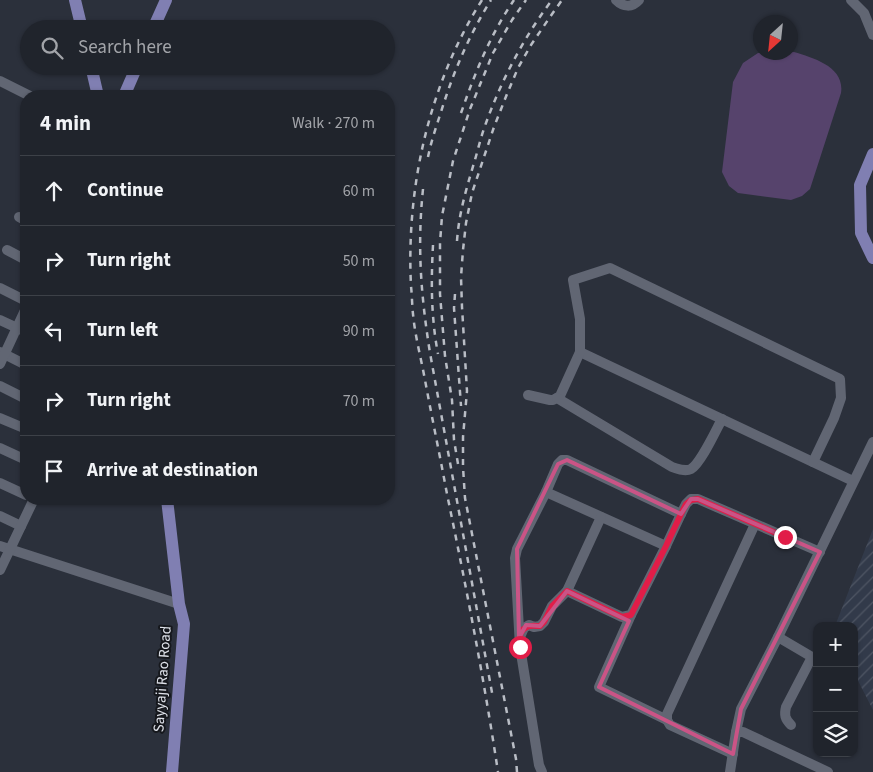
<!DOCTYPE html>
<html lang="en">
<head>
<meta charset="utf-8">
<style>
	body { margin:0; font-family:"Source Sans 3",sans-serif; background:#282c34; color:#f1f3f6 }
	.controls { position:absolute; right:15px; bottom:15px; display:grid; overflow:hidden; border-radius:10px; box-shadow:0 1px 4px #0004 }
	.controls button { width:45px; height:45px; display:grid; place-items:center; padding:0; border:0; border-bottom:1px solid #3d4148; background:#20242c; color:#f1f3f6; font:25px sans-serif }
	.compass { position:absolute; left:753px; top:15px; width:45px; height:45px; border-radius:50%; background:#20242c; box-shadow:0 1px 4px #0004; rotate:207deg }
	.stop { position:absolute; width:15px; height:15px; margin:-11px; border:4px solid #e11d48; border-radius:50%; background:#fff }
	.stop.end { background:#e11d48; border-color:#fff; box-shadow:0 1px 5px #0008 }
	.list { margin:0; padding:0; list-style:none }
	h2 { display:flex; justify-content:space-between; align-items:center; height:65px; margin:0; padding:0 20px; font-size:21px }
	h2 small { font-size:16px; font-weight:400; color:#a2a4a9 }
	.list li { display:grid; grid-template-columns:32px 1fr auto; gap:15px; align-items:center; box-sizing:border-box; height:70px; padding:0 20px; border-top:1px solid #3d4148 }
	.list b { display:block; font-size:19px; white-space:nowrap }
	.list em { font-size:16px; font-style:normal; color:#a2a4a9 }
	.icon { flex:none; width:28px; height:28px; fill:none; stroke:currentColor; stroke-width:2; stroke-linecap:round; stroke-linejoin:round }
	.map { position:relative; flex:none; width:873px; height:772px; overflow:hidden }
	.search { position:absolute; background:#20242c; box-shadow:0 1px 4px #0004; left:20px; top:20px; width:375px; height:55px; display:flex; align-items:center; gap:12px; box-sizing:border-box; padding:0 18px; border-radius:28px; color:#a2a4a9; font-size:19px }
	.panel { position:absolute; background:#20242c; box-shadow:0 1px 4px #0004; left:20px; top:90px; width:375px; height:415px; border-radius:20px }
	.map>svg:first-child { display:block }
	.industrial { fill:url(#industrial-furrows) }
	.pitch { fill:#56436c }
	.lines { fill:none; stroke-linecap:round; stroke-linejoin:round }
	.minor { stroke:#616673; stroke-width:10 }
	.major { stroke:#807fb2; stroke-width:12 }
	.rail { stroke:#b9bdc5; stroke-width:2.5; stroke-dasharray:6 6; stroke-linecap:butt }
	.route { stroke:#e11d48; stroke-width:6 }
	.marked { fill:none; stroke:#ca5486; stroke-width:4; stroke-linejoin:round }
	.labels { text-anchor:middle; stroke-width:4; stroke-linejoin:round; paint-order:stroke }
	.street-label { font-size:15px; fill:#dee1e9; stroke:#16181d }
</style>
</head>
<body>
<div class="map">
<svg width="873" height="772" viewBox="0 0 873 772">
	<defs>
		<pattern id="industrial-furrows" width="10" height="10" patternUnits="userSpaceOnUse" patternTransform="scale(1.25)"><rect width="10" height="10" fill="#323a4a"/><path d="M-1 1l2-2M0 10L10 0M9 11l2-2" fill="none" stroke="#4f5664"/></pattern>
	</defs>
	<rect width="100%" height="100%" fill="#2b303b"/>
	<path class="industrial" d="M873 529V710L854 673V626H835Z"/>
	<path class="pitch" d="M794 52C814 58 845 67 841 93L810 189 802 196 791 200 738 193 729 186 722 172 733 82 743 63 758 53Z"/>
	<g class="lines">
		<g class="minor">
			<path d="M616 0C623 7 632 8 639 0"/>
			<path d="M851 0 864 13 873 35"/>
			<path d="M0 81 30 96"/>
			<path d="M19 217 26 221"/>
			<path d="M7 250 26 260"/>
			<path d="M0 288 26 301"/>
			<path d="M0 320 26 332"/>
			<path d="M0 352 26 365"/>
			<path d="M580 352 853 481"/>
			<path d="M0 364 26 308"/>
			<path d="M0 386 26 399"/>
			<path d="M528 395 550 400H553L560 396 580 352V319L573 280 610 268 840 379 841 398 834 418 813 462"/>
			<path d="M557 398 672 467C679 469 685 472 691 469 701 463 716 430 722 419"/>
			<path d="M0 418 26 429"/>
			<path d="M0 448 26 460"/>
			<path d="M0 483 26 495"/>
			<path d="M546 492 666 546"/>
			<path d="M0 516 21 526"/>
			<path d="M0 546 179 604"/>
			<path d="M0 570 34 499"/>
			<path d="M567 591 622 617 631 615 666 546 681 514 686 504 691 499H698L820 552"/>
			<path d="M631 615 599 687 667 720"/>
			<path d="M520 637 524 628 529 625 534 627 540 626 544 622 552 606 567 591 601 517"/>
			<path d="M778 637 812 657 786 707C784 715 785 719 791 725"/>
			<path d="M736 732H743L828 772"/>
			<path d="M733 754 670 725 667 720V714L755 524"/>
			<path d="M542 772 539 765 520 647 515 558 517 549 546 492 558 464 562 460H567L681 514"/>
			<path d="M730 772 736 732 741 709 778 637 873 442"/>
		</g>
		<g class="major">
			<path d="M75 0 82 29"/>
			<path d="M153 29 166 0"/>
			<path d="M91 66 98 96"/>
			<path d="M124 96 137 66"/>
			<path d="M873 154 860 185 861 233 873 258"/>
			<path d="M167 499 179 604 184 624 172 772"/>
		</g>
		<g class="rail">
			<path d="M482 0C429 84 406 187 411 286 412 295 412 305 413 314 415 336 421 358 425 380 432 418 440 456 447 494 466 586 484 679 498 772"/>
			<path d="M461 113C475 73 490 35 514 0"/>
			<path d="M428 157C431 142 436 127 441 112 453 73 469 35 491 0"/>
			<path d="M423 189C417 247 421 296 430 353L493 698"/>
			<path d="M457 241C459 213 466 190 474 163 478 150 481 136 486 123 502 79 524 37 552 0"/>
			<path d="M433 245C431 282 431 317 438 354"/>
			<path d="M455 294 454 308 461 406"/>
			<path d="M458 464 454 440 452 400 445 356 440 294V243L442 216 453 161 470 109 493 53 512 20 526 0"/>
			<path d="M517 772 516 759 465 498 463 467V437L467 391 462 307 461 277 463 250 466 223 472 193 494 127 507 94 518 68 531 45 550 17 562 0"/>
		</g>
	</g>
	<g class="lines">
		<path class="route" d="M520 647C519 640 519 630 527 627 530 625 536 626 540 626L544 622 552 606 567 591 622 617 631 615 666 546 681 514 686 504 691 500 698 499 785 537"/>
	</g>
	<path class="marked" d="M567 460 681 514 691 499H698L820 552 741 709 733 754 599 687 629 621 567 591 540 626 526 625 519 638 517 549 558 464Z"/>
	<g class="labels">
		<g class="street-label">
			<text transform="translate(162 679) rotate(-86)" y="5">Sayyaji Rao Road</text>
		</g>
	</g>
</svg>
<div class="controls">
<button>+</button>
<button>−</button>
<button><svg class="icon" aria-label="layers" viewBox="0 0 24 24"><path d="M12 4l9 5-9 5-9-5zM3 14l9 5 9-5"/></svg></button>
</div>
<svg class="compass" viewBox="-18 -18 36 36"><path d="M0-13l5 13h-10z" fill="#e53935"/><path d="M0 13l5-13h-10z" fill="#a2a4a9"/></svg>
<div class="stop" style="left:520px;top:647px"></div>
<div class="stop end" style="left:785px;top:537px"></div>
<div class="search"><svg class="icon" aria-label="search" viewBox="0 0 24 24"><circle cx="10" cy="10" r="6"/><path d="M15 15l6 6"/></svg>Search here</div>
<section class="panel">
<h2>4 min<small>Walk · 270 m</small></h2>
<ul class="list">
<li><svg class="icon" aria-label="ahead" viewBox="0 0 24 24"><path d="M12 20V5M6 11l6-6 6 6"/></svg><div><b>Continue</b></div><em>60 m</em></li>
<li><svg class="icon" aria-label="right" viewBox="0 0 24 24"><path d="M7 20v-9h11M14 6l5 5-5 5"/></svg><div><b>Turn right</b></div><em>50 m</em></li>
<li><svg class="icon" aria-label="left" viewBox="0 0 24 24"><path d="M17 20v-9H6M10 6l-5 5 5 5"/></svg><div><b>Turn left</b></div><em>90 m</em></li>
<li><svg class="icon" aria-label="right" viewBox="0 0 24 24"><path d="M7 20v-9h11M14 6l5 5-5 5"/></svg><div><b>Turn right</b></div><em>70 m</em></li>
<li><svg class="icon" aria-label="arrive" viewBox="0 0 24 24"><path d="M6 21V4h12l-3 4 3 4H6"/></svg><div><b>Arrive at destination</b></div></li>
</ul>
</section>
</div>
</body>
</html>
